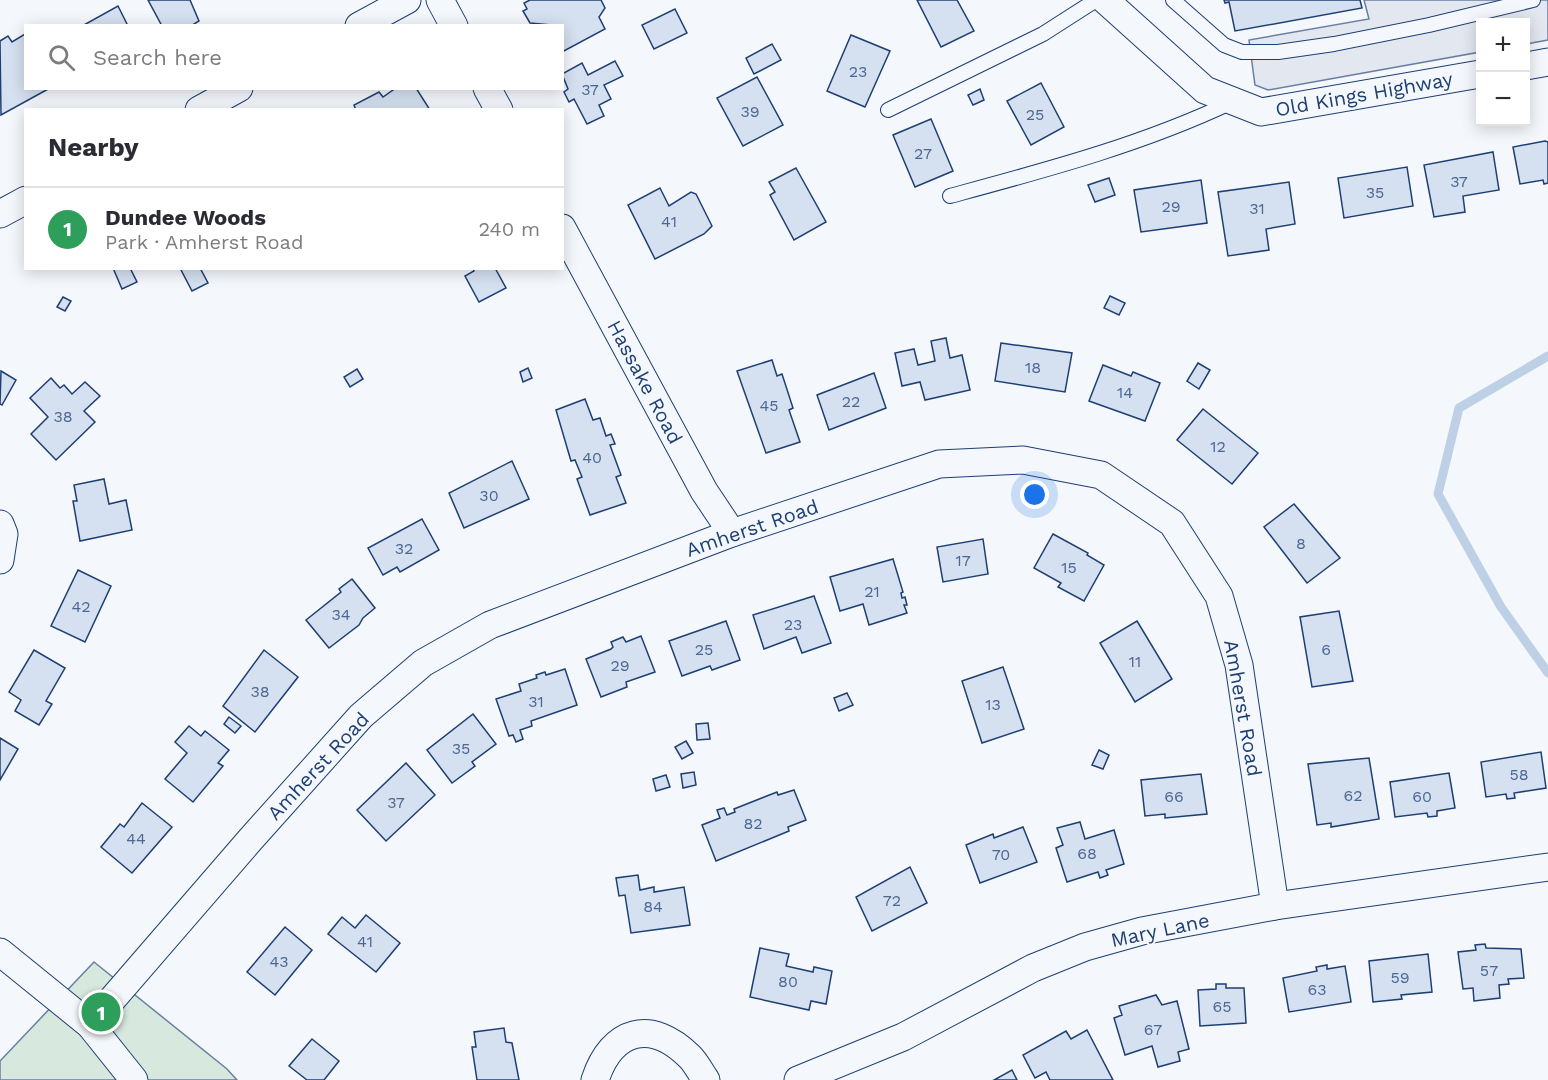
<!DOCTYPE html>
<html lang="en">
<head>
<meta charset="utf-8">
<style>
	body { margin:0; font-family:"Work Sans",sans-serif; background:#f2f2f3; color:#2b2b33 }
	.controls { position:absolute; right:18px; top:18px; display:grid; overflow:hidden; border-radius:0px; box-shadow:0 3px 15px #0003 }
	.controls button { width:54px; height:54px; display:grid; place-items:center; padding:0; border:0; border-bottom:2px solid #e1e1e2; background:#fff; color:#2b2b33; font:30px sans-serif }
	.you { position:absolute; left:1035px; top:495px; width:21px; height:21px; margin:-15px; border:4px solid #fff; border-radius:50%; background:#1a73e8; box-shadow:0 0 0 9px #1a73e833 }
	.badge { display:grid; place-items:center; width:39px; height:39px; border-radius:50%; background:#0b8043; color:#fff; font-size:20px; font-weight:700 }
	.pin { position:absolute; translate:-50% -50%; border:3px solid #fff; box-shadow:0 2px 6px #0006 }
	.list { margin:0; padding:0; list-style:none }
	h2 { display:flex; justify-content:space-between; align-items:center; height:78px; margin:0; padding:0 24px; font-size:26px }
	h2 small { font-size:20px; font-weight:400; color:#7c7c81 }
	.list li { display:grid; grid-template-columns:39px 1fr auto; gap:18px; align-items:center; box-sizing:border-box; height:84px; padding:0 24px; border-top:2px solid #e1e1e2 }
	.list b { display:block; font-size:22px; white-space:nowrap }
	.list p { margin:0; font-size:20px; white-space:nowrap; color:#7c7c81 }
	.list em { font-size:20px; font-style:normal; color:#7c7c81 }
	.icon { flex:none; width:33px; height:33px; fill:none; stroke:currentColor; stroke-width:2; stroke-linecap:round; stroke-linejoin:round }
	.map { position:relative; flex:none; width:1548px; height:1080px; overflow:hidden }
	.search { position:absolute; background:#fff; box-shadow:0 3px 15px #0003; left:24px; top:24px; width:540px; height:66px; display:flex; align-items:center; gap:15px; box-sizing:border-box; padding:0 21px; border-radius:0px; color:#7c7c81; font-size:22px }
	.panel { position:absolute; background:#fff; box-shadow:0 3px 15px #0003; left:24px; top:108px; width:540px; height:162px; border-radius:0px }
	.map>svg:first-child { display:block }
	.green { fill:#d7e8df; stroke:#687fa3; stroke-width:1.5 }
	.parking { fill:#e3e8f0; stroke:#687fa3; stroke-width:1.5 }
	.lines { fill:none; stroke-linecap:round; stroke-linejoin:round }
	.stream { stroke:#bed0e5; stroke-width:9 }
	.building { fill:#d5e0f0; stroke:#1d3f73; stroke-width:1.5 }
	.service-casing { stroke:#1d3f73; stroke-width:16 }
	.minor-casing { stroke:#1d3f73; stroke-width:29 }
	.service { stroke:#f4f7fb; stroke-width:14 }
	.minor { stroke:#f4f7fb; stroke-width:27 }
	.labels { text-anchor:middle; stroke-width:4.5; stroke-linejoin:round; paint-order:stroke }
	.number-label { font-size:16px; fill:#4b6792 }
	.street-label { font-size:20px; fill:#1d3f73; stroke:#f4f7fb }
</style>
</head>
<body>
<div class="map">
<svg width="1548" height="1080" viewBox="0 0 1548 1080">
	<rect width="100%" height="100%" fill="#f4f7fb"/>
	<path class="green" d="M94 962 227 1069 237 1080H0V1061Z"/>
	<path class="parking" d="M1364 0H1548V40L1526 44V22H1480V52L1268 90 1255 85 1249 40 1369 19Z"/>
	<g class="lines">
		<path class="stream" d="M1548 356 1459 408 1438 494 1501 607 1548 673"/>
	</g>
	<g class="building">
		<path d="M148 0H190L199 21 191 26H162Z"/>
		<path d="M530 0H601L605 8 599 17 605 29 562 52V26L530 23 523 11 527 9 524 3Z"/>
		<path d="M917 0H957L974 31 941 47Z"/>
		<path d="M1224 0H1360L1362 8 1235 31 1229 2 1225 3Z"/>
		<path d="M118 6 128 26H82Z"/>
		<path d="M675 9 687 33 654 49 642 25Z"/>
		<path d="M25 34 26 88H50L1 115 0 41 8 36 12 42Z"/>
		<path d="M851 35 890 51 865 107 827 91Z"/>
		<path d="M772 44 781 60 754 74 746 58Z"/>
		<path d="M615 61 623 76 604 85 611 99 599 105 604 116 587 124 574 99 569 102 564 92 568 89 562 74 582 63 588 75Z"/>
		<path d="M757 77 783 125 743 146 717 98Z"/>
		<path d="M1041 83 1064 127 1031 145 1007 101Z"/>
		<path d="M396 88H416L430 110H356L354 105 379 92 383 97Z"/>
		<path d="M980 89 984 100 973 105 968 95Z"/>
		<path d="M931 119 953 171 915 187 893 135Z"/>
		<path d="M1545 141 1548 142V183L1544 184 1543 180 1520 184 1513 147Z"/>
		<path d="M1493 152 1499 190 1463 196 1465 212 1434 217 1424 165Z"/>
		<path d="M1407 167 1413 206 1344 218 1338 178Z"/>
		<path d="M796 168 826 222 794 240 770 195 775 192 769 182Z"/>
		<path d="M1109 178 1115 195 1095 202 1088 185Z"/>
		<path d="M1201 180 1207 223 1141 232 1134 190Z"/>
		<path d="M1289 182 1295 224 1266 229 1269 250 1228 256 1218 192Z"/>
		<path d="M660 188 669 206 691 192 696 194 712 226 704 234 655 259 628 205Z"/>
		<path d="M113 268H130L137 282 122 289Z"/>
		<path d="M180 268H200L208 283 192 291Z"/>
		<path d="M473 268H495L506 288 479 302 465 276 474 271Z"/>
		<path d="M1110 296 1125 303 1119 315 1104 308Z"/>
		<path d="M63 297 71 301 65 311 57 307Z"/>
		<path d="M946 338 950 358 962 355 970 390 925 400 920 382 902 386 895 353 914 349 918 365 935 361 931 341Z"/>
		<path d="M1001 343 1072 353 1065 392 995 381Z"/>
		<path d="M772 360 777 376 782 374 793 408 789 410 800 442 766 453 737 371Z"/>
		<path d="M1198 363 1210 370 1199 389 1187 381Z"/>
		<path d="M1103 365 1131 376 1133 372 1160 383 1145 421 1089 401Z"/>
		<path d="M528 368 532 378 523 382 520 372Z"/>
		<path d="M357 369 363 379 350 387 344 377Z"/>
		<path d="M1 371 16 380 2 405 0 404Z"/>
		<path d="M874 373 886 408 829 430 817 395Z"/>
		<path d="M51 378 60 388 64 385 72 394 85 382 100 396 84 411 95 422 56 460 31 434 48 417 30 398Z"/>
		<path d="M585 399 593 420 600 418 606 436 611 434 615 444 610 445 621 475 616 477 626 503 590 515 577 479 582 477 575 460 571 461 556 410Z"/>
		<path d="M1203 409 1258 453 1232 484 1177 440Z"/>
		<path d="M512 461 529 499 464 528 449 493Z"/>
		<path d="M104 479 109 504 126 500 132 530 80 541 73 501H77L74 485Z"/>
		<path d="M1294 504 1340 558 1307 583 1264 527Z"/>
		<path d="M422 519 439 550 400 572 397 567 383 575 368 548Z"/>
		<path d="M1053 534 1088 553 1087 555 1104 565 1084 601 1058 587 1061 583 1034 568Z"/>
		<path d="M983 539 988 574 943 582 937 547Z"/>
		<path d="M893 559 903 592 901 593 902 598 905 597 907 605H904L907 613 869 625 863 604 840 611 830 577Z"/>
		<path d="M78 570 111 586 85 642 51 626Z"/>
		<path d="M352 579 375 608 363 618 359 625 329 648 306 620 341 592 339 589Z"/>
		<path d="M814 596 831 643 802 653 796 637 764 649 753 615Z"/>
		<path d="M1339 611 1353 681 1312 687 1300 617Z"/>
		<path d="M726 621 740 660 712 670 710 666 682 676 669 641Z"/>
		<path d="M1137 621 1172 679 1135 702 1100 643Z"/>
		<path d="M641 636 655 672 626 682 627 687 601 697 586 659 611 649 613 647 611 642 623 637 626 642Z"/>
		<path d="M34 650 65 668 46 701 52 704 39 725 15 711 21 700 9 692Z"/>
		<path d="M264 650 298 677 255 732 223 706Z"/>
		<path d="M1003 667 1024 729 982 743 962 681Z"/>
		<path d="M565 669 577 705 531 721 532 726 520 730 523 739 516 742 513 735 509 736 496 699 521 691 519 684 537 678 536 675 545 672 546 675Z"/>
		<path d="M847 693 853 705 839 711 834 698Z"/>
		<path d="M473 714 496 744 472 762 475 766 452 783 427 750Z"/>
		<path d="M229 717 241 726 235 733 224 724Z"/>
		<path d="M708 723 710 739 697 740 696 724Z"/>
		<path d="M189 726 201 736 205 731 229 750 218 763 223 766 193 802 165 779 187 753 175 742Z"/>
		<path d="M0 738 18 749 0 780Z"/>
		<path d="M686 741 693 753 682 759 675 747Z"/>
		<path d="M1099 750 1109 755 1103 769 1092 765Z"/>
		<path d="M1541 752 1546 788 1514 793 1515 798 1507 799 1506 794 1486 797 1481 762Z"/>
		<path d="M1369 758 1379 819 1331 827V823L1317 825 1308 764Z"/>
		<path d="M406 763 435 795 386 841 357 810Z"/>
		<path d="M694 772 696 785 683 788 681 774Z"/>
		<path d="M1449 773 1455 808 1437 811V816L1428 817 1427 813 1395 817 1390 782Z"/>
		<path d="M1201 774 1207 814 1165 818V814L1145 816 1141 780Z"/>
		<path d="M666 775 670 787 656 791 653 779Z"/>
		<path d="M794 790 806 820 788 827 789 831 716 861 702 825 720 818 717 810 724 808 727 815 735 812 734 809 777 792 778 795Z"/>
		<path d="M142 803 172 827 132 873 101 847 120 824 124 827Z"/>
		<path d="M1080 822 1085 839 1114 830 1124 864 1106 870 1108 875 1100 878 1098 872 1067 882 1056 848 1063 845 1057 828Z"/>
		<path d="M1023 827 1037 862 980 883 966 845 993 834 994 838Z"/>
		<path d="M910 867 927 903 872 931 856 897Z"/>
		<path d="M638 875 640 890 654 887V892L684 887 690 925 631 933 625 895 619 896 616 878Z"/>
		<path d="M366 915 400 943 376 972 328 934 342 917 355 928Z"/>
		<path d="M285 927 312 950 275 995 247 972Z"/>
		<path d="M1485 944 1486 948 1521 949 1524 978 1508 979 1509 984 1499 985 1500 998 1474 1001 1473 988 1463 989 1458 952 1476 950 1475 945Z"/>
		<path d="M760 948 789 954 786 966 813 972 814 967 832 971 826 1004 811 1001 809 1010 750 997Z"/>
		<path d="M1428 954 1432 992 1401 995 1402 999 1373 1002 1369 961Z"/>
		<path d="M1327 965V969L1345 966 1351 1002 1289 1012 1283 978 1317 971 1316 967Z"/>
		<path d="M1216 984H1226V988H1244L1246 1023 1200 1026 1198 990 1216 989Z"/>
		<path d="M1156 995 1162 1005 1177 1001 1189 1049 1178 1052 1180 1061 1158 1067 1152 1046 1125 1055 1114 1018 1122 1015 1119 1006Z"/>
		<path d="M504 1028 506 1042 512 1043 519 1080H477L472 1047H476L474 1032Z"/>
		<path d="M1087 1030 1113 1080H1050L1046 1072 1035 1078 1023 1055 1066 1031 1071 1039Z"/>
		<path d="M312 1039 339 1061 324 1080H307L289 1066Z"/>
		<path d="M1012 1070 1017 1080H994Z"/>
	</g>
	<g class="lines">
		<g class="service-casing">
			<g id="service">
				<path d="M1173 0 1224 45 1242 52H1278L1334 44 1429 25 1533 0"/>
				<path d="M888 110 1043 34 1096 0"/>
				<path d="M950 196C1046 170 1141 145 1232 102"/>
			</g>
		</g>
		<g class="minor-casing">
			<g id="minor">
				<path d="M440 0 454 26"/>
				<path d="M1105 0 1205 90 1261 112 1480 74"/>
				<path d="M359 26 407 0"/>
				<path d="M1526 66 1548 62"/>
				<path d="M487 88 499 110"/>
				<path d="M199 110 239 88"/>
				<path d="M0 214 26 200"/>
				<path d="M562 228 704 491 732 533"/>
				<path d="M0 524 4 534 0 560"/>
				<path d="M0 952 90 1025 134 1080"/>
				<path d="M90 1025 250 840 361 716 423 663 490 625 732 533 939 464 1023 460 1101 475 1172 523 1219 596 1239 665 1275 906"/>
				<path d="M595 1080C612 1029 651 1018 690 1057 696 1063 701 1073 706 1080"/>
				<path d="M798 1080 903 1037 1033 968 1085 947 1142 931 1275 906 1548 867"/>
			</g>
		</g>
		<use href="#service" class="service"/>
		<use href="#minor" class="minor"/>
	</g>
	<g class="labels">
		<g class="number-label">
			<text x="858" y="77">23</text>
			<text x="590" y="95">37</text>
			<text x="750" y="117">39</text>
			<text x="1035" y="120">25</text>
			<text x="923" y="159">27</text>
			<text x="1459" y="187">37</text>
			<text x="1375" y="198">35</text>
			<text x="1171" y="212">29</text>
			<text x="1257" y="214">31</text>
			<text x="669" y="227">41</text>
			<text x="1033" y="373">18</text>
			<text x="1125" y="398">14</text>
			<text x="851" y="407">22</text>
			<text x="769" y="411">45</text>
			<text x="63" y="422">38</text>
			<text x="1218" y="452">12</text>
			<text x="592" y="463">40</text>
			<text x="489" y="501">30</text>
			<text x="1301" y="549">8</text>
			<text x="404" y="554">32</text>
			<text x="963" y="566">17</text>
			<text x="1069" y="573">15</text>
			<text x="872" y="597">21</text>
			<text x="81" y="612">42</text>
			<text x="341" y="620">34</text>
			<text x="793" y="630">23</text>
			<text x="704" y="655">25</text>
			<text x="1326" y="655">6</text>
			<text x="1135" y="667">11</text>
			<text x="620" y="671">29</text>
			<text x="260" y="697">38</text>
			<text x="536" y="707">31</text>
			<text x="993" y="710">13</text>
			<text x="461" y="754">35</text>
			<text x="1519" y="780">58</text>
			<text x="1353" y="801">62</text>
			<text x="1174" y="802">66</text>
			<text x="1422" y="802">60</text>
			<text x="396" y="808">37</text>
			<text x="753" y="829">82</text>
			<text x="136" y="844">44</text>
			<text x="1087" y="859">68</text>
			<text x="1001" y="860">70</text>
			<text x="892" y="906">72</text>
			<text x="653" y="912">84</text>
			<text x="365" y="947">41</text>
			<text x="279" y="967">43</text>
			<text x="1489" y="976">57</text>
			<text x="1400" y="983">59</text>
			<text x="788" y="987">80</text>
			<text x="1317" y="995">63</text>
			<text x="1222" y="1012">65</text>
			<text x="1153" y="1035">67</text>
		</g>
		<g class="street-label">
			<text transform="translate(1364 94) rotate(-10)" y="7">Old Kings Highway</text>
			<text transform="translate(645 382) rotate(62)" y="7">Hassake Road</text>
			<text transform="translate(752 528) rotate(-19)" y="7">Amherst Road</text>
			<text transform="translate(1243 708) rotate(80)" y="7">Amherst Road</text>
			<text transform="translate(318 766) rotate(-47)" y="7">Amherst Road</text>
			<text transform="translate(1160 930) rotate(-12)" y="7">Mary Lane</text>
		</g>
	</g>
</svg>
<div class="controls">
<button>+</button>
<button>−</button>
</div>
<div class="you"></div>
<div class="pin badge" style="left:101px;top:1012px;background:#2e9e5b">1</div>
<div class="search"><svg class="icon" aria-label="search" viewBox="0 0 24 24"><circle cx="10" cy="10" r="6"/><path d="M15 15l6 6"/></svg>Search here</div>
<section class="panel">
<h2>Nearby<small></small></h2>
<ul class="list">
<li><span class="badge" style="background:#2e9e5b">1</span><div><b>Dundee Woods</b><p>Park · Amherst Road</p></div><em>240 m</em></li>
</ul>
</section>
</div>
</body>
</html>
